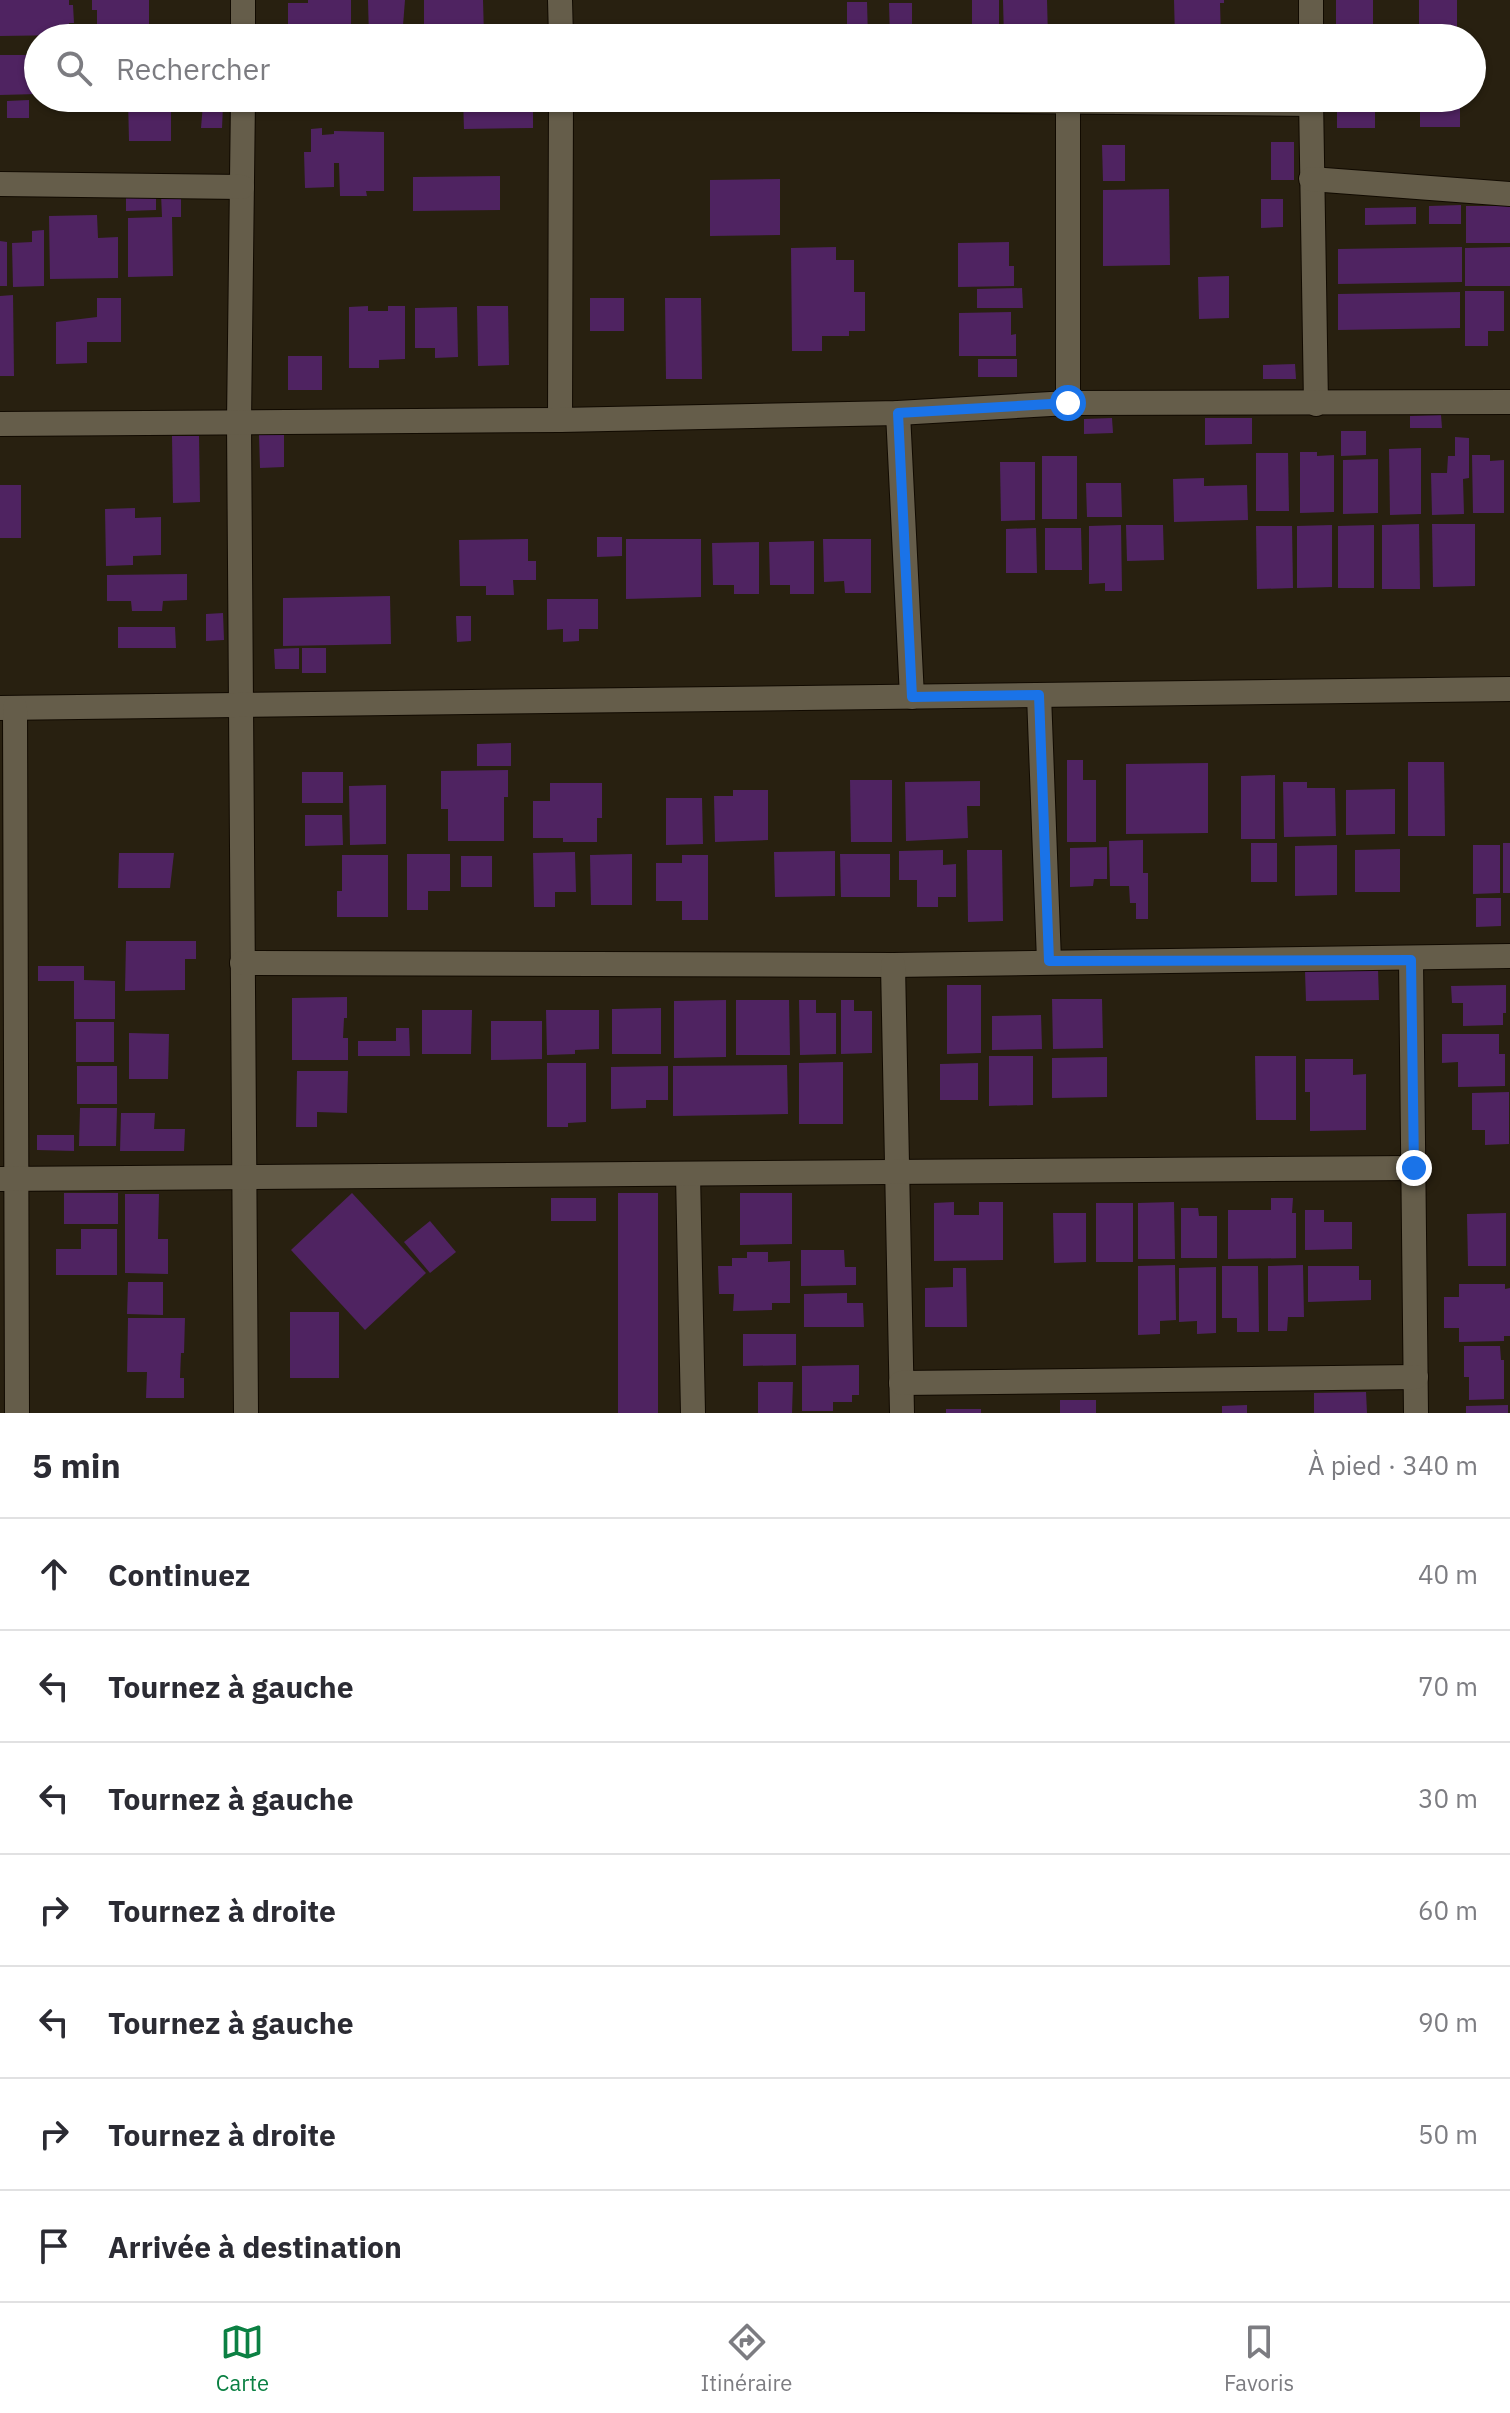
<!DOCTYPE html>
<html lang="fr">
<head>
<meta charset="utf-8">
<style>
	body { margin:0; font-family:"IBM Plex Sans",sans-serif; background:#f2f2f3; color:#2b2b33 }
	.stop { position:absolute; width:24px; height:24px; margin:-18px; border:6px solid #1a73e8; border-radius:50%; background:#fff }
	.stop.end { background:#1a73e8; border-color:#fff; box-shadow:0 2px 8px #0008 }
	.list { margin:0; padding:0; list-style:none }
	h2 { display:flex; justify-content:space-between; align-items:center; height:104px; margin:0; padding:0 32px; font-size:34px }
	h2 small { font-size:26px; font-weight:400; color:#7c7c81 }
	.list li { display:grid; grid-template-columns:52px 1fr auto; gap:24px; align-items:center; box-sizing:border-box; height:112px; padding:0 32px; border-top:2px solid #e1e1e2 }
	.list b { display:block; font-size:30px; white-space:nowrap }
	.list em { font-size:26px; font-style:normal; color:#7c7c81 }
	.icon { flex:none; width:44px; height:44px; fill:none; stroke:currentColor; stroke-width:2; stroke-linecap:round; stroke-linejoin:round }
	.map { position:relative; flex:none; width:1510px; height:1413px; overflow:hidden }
	.search { position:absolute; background:#fff; box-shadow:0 2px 6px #0004; left:24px; right:24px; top:24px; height:88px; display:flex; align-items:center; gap:20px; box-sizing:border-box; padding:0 28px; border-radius:44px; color:#7c7c81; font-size:30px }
	.sheet { height:888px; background:#fff }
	nav { display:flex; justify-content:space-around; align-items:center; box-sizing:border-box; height:112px; border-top:2px solid #e1e1e2; background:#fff; font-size:22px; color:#7c7c81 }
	nav a { display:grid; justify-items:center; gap:4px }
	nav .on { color:#0b8043 }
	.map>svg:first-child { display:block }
	.building { fill:#4f2361 }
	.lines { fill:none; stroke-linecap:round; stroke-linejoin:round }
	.minor-casing { stroke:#110a00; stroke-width:26 }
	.minor { stroke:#655d4a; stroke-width:24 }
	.route { stroke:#1a73e8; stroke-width:10 }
</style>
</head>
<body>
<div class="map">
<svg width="1510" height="1413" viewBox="0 0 1510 1413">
	<rect width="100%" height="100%" fill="#282010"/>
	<g class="building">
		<path d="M0 0H69V5H73L74 23H69V35L0 36Z"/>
		<path d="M92 0H149V38H97V10H92Z"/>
		<path d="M308 0H351V31L288 32V3H308Z"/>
		<path d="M368 0H405L402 38H369Z"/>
		<path d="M424 0H483L484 36 424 38Z"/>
		<rect x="972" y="0" width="27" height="38"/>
		<path d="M1003 0H1047L1048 38H1004Z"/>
		<path d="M1174 0H1224V3H1220L1221 38H1175Z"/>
		<rect x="1336" y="0" width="37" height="38"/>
		<rect x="1419" y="0" width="38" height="38"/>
		<path d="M847 2H867L868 38H847Z"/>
		<path d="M889 3H912V38H890Z"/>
		<path d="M0 55H38V94L0 95Z"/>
		<path d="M128 98H171V141H129Z"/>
		<path d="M463 98H533V128L464 129Z"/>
		<rect x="1337" y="98" width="38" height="30"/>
		<rect x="1420" y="98" width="40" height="29"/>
		<path d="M29 100V118H7V101Z"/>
		<path d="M203 104 223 105 222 128H201Z"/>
		<path d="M322 128V135L334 134V131L384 132V191H366L367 196H340L339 163H334V187L305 188 304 152H311V129Z"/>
		<rect x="1271" y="142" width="23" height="38"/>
		<path d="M1102 145H1125V181H1103Z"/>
		<path d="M500 176V210L413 211V177Z"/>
		<path d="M780 179V235L710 236V180Z"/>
		<path d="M1169 189 1170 265 1103 266V190Z"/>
		<path d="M156 190V210L126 211V191Z"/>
		<path d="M161 194H181V217H172L173 276 128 277V218L162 217Z"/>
		<path d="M1261 199H1283V227L1261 228Z"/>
		<path d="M1461 205V224H1429V206Z"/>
		<rect x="1466" y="206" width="44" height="37"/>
		<path d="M1416 207V224L1365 225V208Z"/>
		<path d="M97 215 98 238 118 237V278L50 279 49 216Z"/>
		<path d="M44 230V286L13 287 12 243 32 242V231Z"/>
		<path d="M0 241 7 242V286H0Z"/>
		<path d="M1009 242V266H1014V286L958 287V243Z"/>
		<path d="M836 247V260H854V292H865V331H849V336H822V351H792L791 248Z"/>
		<path d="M1462 247V282L1338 284V249Z"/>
		<path d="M1510 247V286H1465V248Z"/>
		<path d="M1229 276V318L1199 319 1198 277Z"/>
		<path d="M1022 288 1023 308H977V289Z"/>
		<path d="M1465 291H1504V331H1488V346H1465Z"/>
		<path d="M1460 292V328L1338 330V294Z"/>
		<path d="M13 295 14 376H0V296Z"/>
		<path d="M97 298H121V342H87V363L56 364V322L97 317Z"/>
		<rect x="590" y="298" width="34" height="33"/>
		<path d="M665 298H701L702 379H666Z"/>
		<path d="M368 306V311H388V306H405V359L379 360V368H349V307Z"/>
		<path d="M477 306H508L509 365 478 366Z"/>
		<path d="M457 307 458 357 435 358V348H415V308Z"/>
		<path d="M1011 312V335L1016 334V356H959V313Z"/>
		<rect x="288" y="356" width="34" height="34"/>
		<rect x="978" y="359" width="39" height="18"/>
		<path d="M1295 364 1296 379H1263V365Z"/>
		<path d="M1441 415 1442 428H1410V416Z"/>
		<path d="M1112 418 1113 433 1084 434V419Z"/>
		<path d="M1205 418H1252V444L1205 445Z"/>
		<path d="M1341 431H1366V455L1341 456Z"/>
		<path d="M259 434H284V467L260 468Z"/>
		<path d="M172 436H199L200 502 173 503Z"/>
		<path d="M1455 437 1469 438V478L1463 479 1464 514 1432 515 1431 473H1447L1448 456H1455Z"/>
		<path d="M1421 448V514L1390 515 1389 449Z"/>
		<path d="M1300 452H1317V456L1334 455V512L1300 513Z"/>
		<path d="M1256 453H1288L1289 511H1256Z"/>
		<path d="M1472 455H1490V461L1504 460V513H1473Z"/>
		<rect x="1042" y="456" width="35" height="63"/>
		<path d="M1378 459V513L1343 514V460Z"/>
		<path d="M1000 462H1035V520L1001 521Z"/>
		<path d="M1204 478V486L1247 485 1248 520 1174 522 1173 479Z"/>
		<path d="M1086 483H1121L1122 517H1087Z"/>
		<rect x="0" y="485" width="21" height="53"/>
		<path d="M135 508V518L161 517V555L133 556V565L106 566 105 509Z"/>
		<path d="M1419 524 1420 589H1382V525Z"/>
		<path d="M1432 524H1475V586L1433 587Z"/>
		<path d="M1121 525 1122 591H1105V583L1089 584V526Z"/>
		<path d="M1126 525H1163L1164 560 1127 561Z"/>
		<path d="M1332 525V587L1297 588V526Z"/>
		<path d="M1374 525V588H1338V526Z"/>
		<path d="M1256 526H1292L1293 588 1257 589Z"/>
		<path d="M1036 528 1037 573H1006V529Z"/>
		<path d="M1045 528H1081L1082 570H1045Z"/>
		<path d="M597 537H622V556L597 557Z"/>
		<path d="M528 539V561H536V580H513L514 595H486V586H460L459 540Z"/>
		<path d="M626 539H701V597L626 599Z"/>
		<path d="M823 539H871V593H845L844 581 824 582Z"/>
		<path d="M814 541V594H790V585H770L769 542Z"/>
		<path d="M759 542V594H734V585H713L712 543Z"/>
		<path d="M187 574V600L163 601 162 611H132L131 601H107V575Z"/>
		<path d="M390 596 391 644 283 646V598Z"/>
		<path d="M547 599H598V629H579V641L563 642V629L547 630Z"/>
		<path d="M223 613 224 640 206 641V614Z"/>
		<path d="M456 616H471V641L457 642Z"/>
		<path d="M118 627H175L176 648H118Z"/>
		<path d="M299 648V669H275L274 649Z"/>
		<rect x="302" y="648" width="24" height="25"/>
		<path d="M511 743V766H477V744Z"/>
		<path d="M1067 760H1083V780H1096V842H1067Z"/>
		<path d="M1408 762H1444L1445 836H1408Z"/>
		<path d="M1208 763V833L1126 834V764Z"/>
		<path d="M508 770V797H504V841H448V809H441V771Z"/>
		<rect x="302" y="772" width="41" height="31"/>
		<path d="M1275 775V839H1241V776Z"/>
		<path d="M850 780H892V842H851Z"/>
		<path d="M980 781V806H967L968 838 906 841 905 782Z"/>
		<path d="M1283 782H1307V788H1335L1336 836 1284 837Z"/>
		<path d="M550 783H602V818H597V842H563V838H533V801H550Z"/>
		<path d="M386 785V844L350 845 349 786Z"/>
		<path d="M1395 789V834L1346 835V790Z"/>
		<path d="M733 790H768V840L715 842 714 796H733Z"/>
		<path d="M666 798H702L703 844 666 845Z"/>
		<path d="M305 815H342L343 845 305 846Z"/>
		<path d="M1143 840V873H1148V919H1136V903H1130L1129 886H1110L1109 841Z"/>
		<rect x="1251" y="843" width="26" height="39"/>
		<rect x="1503" y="843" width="7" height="50"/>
		<path d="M1337 845V895L1295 896V846Z"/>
		<path d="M1473 845H1500V893L1473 894Z"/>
		<path d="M1107 847V879H1094L1093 886 1070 887V848Z"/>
		<path d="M1400 849V892H1355V850Z"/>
		<path d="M943 850V865L956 864V897H938V907H917V880H899V851Z"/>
		<path d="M967 850H1002L1003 921 968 922Z"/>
		<path d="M835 851V896L775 897 774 852Z"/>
		<path d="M575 852 576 892H555V907H534L533 853Z"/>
		<path d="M119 853H174L170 888H118Z"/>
		<path d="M407 854H450V891H428V910H407Z"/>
		<path d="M632 854V905H591L590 855Z"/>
		<path d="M840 854H890V897H841Z"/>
		<path d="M342 855H388V917H337V891H342Z"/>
		<path d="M682 855H708V920H682V901H656V863H682Z"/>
		<rect x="461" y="856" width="31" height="31"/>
		<path d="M1476 898H1501V926L1476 927Z"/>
		<path d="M126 941H196V959H185V990L125 991Z"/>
		<path d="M38 966H84V980L115 981V1019H74V981H38Z"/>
		<path d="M1378 970 1379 1000 1306 1001 1305 971Z"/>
		<path d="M947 985H981V1053L947 1054Z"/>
		<path d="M1506 985V1013H1503V1025L1463 1026V1003H1452L1451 986Z"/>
		<path d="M347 997V1018H344L343 1038H348V1060H292V998Z"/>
		<path d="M1052 999H1102L1103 1048 1053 1049Z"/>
		<path d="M726 1000V1057L674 1058V1001Z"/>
		<path d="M736 1000H789L790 1055H736Z"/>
		<path d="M799 1000H816V1013H836V1054L800 1055Z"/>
		<path d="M841 1000H854V1011H872V1053L841 1054Z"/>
		<path d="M661 1008V1054H612V1009Z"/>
		<path d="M422 1010H472L471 1054H422Z"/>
		<path d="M546 1010H599V1049L575 1050V1054L547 1055Z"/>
		<path d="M1041 1015 1042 1049 992 1050V1016Z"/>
		<path d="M491 1021H542V1059L491 1060Z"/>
		<rect x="76" y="1022" width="38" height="40"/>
		<path d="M396 1028H409L410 1056H358V1041H396Z"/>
		<path d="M129 1033 169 1034 168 1079H129Z"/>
		<path d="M1442 1034H1499V1054H1505V1086L1458 1087V1062L1442 1063Z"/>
		<path d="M989 1056H1033V1105L989 1106Z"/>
		<path d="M1255 1056H1296V1120H1256Z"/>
		<path d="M1107 1057V1097L1052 1098V1058Z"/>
		<path d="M1305 1059H1353V1075L1366 1074V1130L1310 1131V1092H1305Z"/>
		<path d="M843 1062V1124H799V1063Z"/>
		<path d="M547 1063H586V1122L568 1123V1127H547Z"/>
		<path d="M978 1063V1100H940V1064Z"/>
		<path d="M787 1065 788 1114 673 1116V1066Z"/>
		<rect x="77" y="1066" width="40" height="38"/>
		<path d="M668 1066V1100H646V1108L611 1109V1067Z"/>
		<path d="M297 1071H348L347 1113 317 1112V1127H296Z"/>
		<path d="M1509 1092V1144L1485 1145V1130H1472V1093Z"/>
		<path d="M80 1108H117L116 1146H79Z"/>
		<path d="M121 1113H155L154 1129H185L184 1151H120Z"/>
		<path d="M37 1135H74V1151L37 1150Z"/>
		<rect x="64" y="1193" width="54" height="31"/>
		<path d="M352 1193 426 1273 365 1330 291 1250Z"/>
		<rect x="618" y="1193" width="40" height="220"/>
		<path d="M740 1193H792V1244L740 1245Z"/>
		<path d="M125 1194H159L158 1239H168V1274L125 1273Z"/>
		<rect x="551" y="1198" width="45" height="23"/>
		<path d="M1271 1198H1293L1292 1213H1296V1258L1228 1259V1210H1271Z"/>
		<path d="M954 1202V1215H979V1202H1003V1260L934 1261V1203Z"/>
		<path d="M1174 1202 1175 1259H1138V1203Z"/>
		<rect x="1096" y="1203" width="37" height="59"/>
		<path d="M1181 1208H1198L1199 1216H1217V1258H1181Z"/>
		<path d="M1305 1210H1324V1222H1352V1249L1305 1250Z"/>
		<path d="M1053 1213H1086V1262L1054 1263Z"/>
		<path d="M1506 1213V1266H1468L1467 1214Z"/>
		<path d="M430 1221 456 1252 430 1273 404 1242Z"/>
		<path d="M81 1229H117V1275H56V1249H81Z"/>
		<path d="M801 1250H844L845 1267H856V1285L801 1286Z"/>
		<path d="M747 1252H768V1262L790 1261V1303H772V1310L733 1311 734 1294H719L718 1266H732V1258H747Z"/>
		<path d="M1175 1265 1176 1320 1160 1321V1334L1138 1335V1266Z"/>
		<path d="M1303 1265 1304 1317H1288L1287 1331H1268V1266Z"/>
		<path d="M1222 1266H1258L1259 1332H1237V1318H1222Z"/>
		<path d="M1308 1266H1359V1280H1371V1300L1308 1302Z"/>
		<path d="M1216 1267V1333L1197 1334V1321L1179 1322V1268Z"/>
		<path d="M953 1268H966L967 1327H925V1288L953 1287Z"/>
		<path d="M128 1282H163V1315L127 1314Z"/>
		<path d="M1459 1284H1505V1289L1510 1288V1336H1504V1341L1459 1342V1328H1444V1297H1459Z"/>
		<path d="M847 1293V1303H863L864 1327H804V1294Z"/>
		<rect x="290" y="1312" width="49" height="66"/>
		<path d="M128 1318H185L184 1353H181L180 1378H184V1398H146L147 1372H127Z"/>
		<path d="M743 1334H796V1365L743 1366Z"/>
		<path d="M1464 1346H1500L1501 1360H1504V1399L1469 1400V1377H1464Z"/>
		<path d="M859 1365V1395H852V1402H833V1411H802V1366Z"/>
		<path d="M758 1382H793L792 1413H758Z"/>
		<path d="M1366 1392 1367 1413H1314V1393Z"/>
		<rect x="1060" y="1400" width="36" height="13"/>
		<path d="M1247 1405V1413H1222V1406Z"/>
		<path d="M1508 1405V1413H1466V1406Z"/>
		<rect x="946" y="1409" width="35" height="4"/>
	</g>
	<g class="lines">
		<g class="minor-casing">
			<g id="minor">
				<path d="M560 0 561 38"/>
				<path d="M1311 0V38"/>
				<path d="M243 38V0"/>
				<path d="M243 98 239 422 246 1413"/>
				<path d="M721 98 1311 104"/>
				<path d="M1311 98 1316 404"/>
				<path d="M1311 179 1510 194"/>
				<path d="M0 184 242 187"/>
				<path d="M1068 403V102"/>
				<path d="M898 413 912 697"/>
				<path d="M560 420 561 98"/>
				<path d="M0 424 560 420 898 413 1068 403 1510 402"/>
				<path d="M1039 695 1049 961"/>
				<path d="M0 708 1510 689"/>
				<path d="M15 708 17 1413"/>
				<path d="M1411 960 1416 1413"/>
				<path d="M242 963 893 965 1510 956"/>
				<path d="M893 965 902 1413"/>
				<path d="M688 1174 693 1413"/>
				<path d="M0 1179 1414 1168"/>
				<path d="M901 1383 1416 1377"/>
			</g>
		</g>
		<use href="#minor" class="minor"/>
	</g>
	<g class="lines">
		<path class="route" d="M1068 403 898 413 912 697 1039 695 1049 961 1411 960 1414 1168"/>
	</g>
</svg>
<div class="stop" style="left:1068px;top:403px"></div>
<div class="stop end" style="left:1414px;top:1168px"></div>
<div class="search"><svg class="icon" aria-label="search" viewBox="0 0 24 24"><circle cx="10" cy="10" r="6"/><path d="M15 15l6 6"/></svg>Rechercher</div>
</div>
<section class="sheet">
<h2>5 min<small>À pied · 340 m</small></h2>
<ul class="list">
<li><svg class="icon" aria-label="ahead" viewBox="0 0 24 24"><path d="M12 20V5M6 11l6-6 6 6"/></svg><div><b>Continuez</b></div><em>40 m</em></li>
<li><svg class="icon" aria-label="left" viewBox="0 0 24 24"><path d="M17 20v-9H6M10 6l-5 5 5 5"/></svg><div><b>Tournez à gauche</b></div><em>70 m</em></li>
<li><svg class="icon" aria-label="left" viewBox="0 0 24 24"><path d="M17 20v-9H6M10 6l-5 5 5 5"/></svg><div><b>Tournez à gauche</b></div><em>30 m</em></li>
<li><svg class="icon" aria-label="right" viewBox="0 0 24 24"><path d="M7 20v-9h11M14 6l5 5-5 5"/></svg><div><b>Tournez à droite</b></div><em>60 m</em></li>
<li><svg class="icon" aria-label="left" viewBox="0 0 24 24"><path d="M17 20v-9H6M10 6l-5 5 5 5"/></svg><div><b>Tournez à gauche</b></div><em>90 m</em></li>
<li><svg class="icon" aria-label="right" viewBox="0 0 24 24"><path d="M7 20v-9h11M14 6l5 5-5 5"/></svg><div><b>Tournez à droite</b></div><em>50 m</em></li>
<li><svg class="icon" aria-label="arrive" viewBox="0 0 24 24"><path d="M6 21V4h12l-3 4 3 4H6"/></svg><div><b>Arrivée à destination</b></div></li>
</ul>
</section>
<nav>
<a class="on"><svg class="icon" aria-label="map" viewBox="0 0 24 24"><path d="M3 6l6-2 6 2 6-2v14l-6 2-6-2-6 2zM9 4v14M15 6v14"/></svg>Carte</a>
<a><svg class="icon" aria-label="directions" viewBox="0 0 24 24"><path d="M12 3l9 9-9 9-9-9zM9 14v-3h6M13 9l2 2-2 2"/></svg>Itinéraire</a>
<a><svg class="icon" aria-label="saved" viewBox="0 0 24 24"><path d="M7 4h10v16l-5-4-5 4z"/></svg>Favoris</a>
</nav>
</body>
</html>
